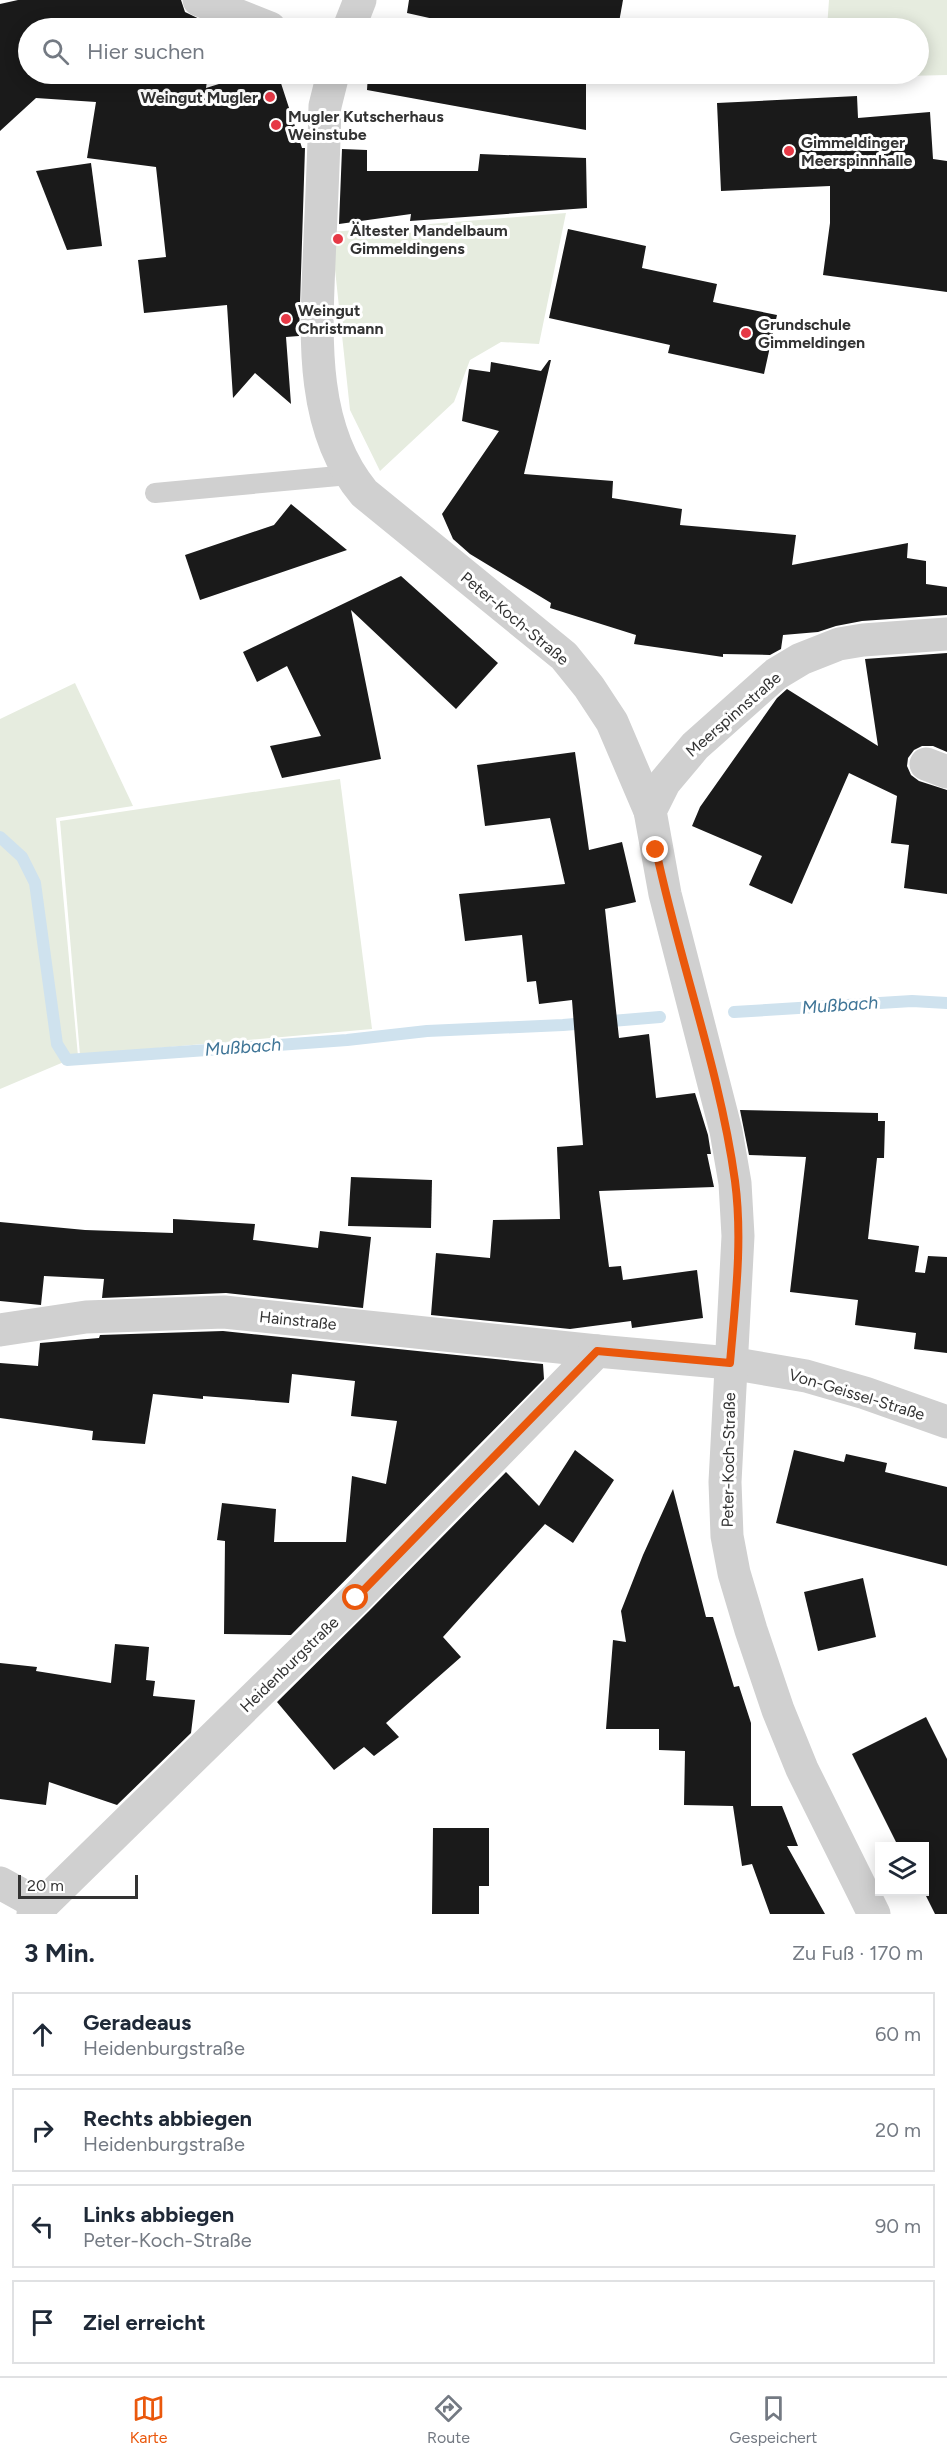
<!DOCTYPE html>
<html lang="de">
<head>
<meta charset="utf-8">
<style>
	body { margin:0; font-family:Figtree,sans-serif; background:#f2f2f3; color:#1f2937 }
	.controls { position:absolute; right:18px; bottom:18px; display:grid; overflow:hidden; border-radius:0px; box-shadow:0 3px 15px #0003 }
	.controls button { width:54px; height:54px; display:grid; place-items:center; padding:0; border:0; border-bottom:2px solid #e0e1e3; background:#fff; color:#1f2937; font:30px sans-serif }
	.scale { position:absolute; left:18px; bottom:15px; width:120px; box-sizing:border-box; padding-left:6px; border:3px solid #333; border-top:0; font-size:16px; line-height:21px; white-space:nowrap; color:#333; -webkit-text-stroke:4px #fff; paint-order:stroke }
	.stop { position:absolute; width:18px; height:18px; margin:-14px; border:4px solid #ea580c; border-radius:50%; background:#fff }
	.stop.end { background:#ea580c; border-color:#fff; box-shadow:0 2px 6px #0008 }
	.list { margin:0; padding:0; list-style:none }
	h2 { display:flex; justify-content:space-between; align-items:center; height:78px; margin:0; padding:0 24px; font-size:26px }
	h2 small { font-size:20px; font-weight:400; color:#747a83 }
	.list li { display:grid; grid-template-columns:39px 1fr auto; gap:18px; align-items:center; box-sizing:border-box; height:84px; margin:0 12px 12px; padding:0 12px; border:2px solid #e0e1e3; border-radius:0px }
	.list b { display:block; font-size:22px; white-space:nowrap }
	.list p { margin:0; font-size:20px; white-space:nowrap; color:#747a83 }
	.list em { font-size:20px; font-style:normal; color:#747a83 }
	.icon { flex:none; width:33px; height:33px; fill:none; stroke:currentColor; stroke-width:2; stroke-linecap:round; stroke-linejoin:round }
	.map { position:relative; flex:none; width:947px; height:1914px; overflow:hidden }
	.search { position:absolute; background:#fff; box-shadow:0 3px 15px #0003; left:18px; right:18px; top:18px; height:66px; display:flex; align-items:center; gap:15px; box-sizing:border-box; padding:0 21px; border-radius:33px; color:#747a83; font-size:22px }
	.sheet { height:462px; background:#fff }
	nav { display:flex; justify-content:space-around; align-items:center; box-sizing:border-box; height:84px; border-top:2px solid #e0e1e3; background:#fff; font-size:16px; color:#747a83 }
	nav a { display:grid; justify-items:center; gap:3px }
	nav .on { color:#ea580c }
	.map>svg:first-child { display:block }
	.green { fill:#e6ecdf }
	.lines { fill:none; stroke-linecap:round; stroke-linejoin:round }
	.stream { stroke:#cfe2ee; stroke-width:12 }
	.building { fill:#1a1a1a }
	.service { stroke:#d0d0d0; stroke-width:20 }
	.minor { stroke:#d0d0d0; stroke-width:33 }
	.tertiary { stroke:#d0d0d0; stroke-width:33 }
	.route { stroke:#ea580c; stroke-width:8 }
	.poi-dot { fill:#e63946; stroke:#fff; stroke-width:2 }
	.labels { text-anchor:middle; stroke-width:6; stroke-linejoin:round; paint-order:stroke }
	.poi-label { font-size:16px; font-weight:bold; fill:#333; stroke:#fff; text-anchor:start }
	.street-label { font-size:16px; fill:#333; stroke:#fff }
	.water-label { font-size:18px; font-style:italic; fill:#3f7597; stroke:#fff }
</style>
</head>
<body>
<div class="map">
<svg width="947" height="1914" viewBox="0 0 947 1914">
	<rect width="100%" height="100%" fill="#fff"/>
	<g class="green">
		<path d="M829 0H947V75L824 78V74H918V28H827Z"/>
		<path d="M566 213 539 344 501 342 470 360 454 402 380 471 350 410 331 232Z"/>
		<path d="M75 683 133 806 56 818 78 1056 0 1089V719Z"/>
		<path d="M340 779 372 1029 80 1055 60 821Z"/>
	</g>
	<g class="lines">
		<g class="stream">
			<path d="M0 837 22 857 35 883 57 1044 67 1060 347 1040 427 1031 563 1025 660 1017"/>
			<path d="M734 1012 912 1001 947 1003"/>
		</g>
	</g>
	<g class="building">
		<path d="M18 0H181L185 12 212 25V28H28V74H208L206 88 251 74H278L302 148H305L299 336 286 337 291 404 255 373 233 398 227 305 144 313 138 260 166 257 156 167 87 158 96 102 36 98 0 131V4Z"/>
		<path d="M409 0H623L618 28H474L407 13Z"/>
		<path d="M368 74H586V130L367 90Z"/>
		<path d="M857 96 858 118 930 112 933 159 947 161V292L823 275 830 223V186L721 191 717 103Z"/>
		<path d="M342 149 367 150V171H478L480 154 586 158 587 208 410 221 411 214 339 224Z"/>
		<path d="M91 163 102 246 67 250 36 171Z"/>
		<path d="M568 229 646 246 642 268 717 284 713 302 777 315 764 374 668 353 670 345 549 318Z"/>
		<path d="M549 360H551L524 474 613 481 612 498 682 509 680 525 796 535 792 565 908 543 907 558 926 561V584L947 587V615L862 621 836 626 818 632 783 635 781 649 770 655 723 654V657L634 644 636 635 550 608 551 603 470 554 453 539 442 514 499 431 462 421 469 369 490 372 491 362 541 371Z"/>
		<path d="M291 504 347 550 200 600 185 555 274 525Z"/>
		<path d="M401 576 498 663 456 709 351 610 381 759 282 778 270 746 321 736 287 666 257 682 243 652Z"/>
		<path d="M947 653V752L933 746H922L914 750 908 758 907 766 911 775 919 781 947 790V894L904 888 909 845 891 843 897 796 849 773 792 904 749 885 762 856 692 826 700 807 777 698 787 689 878 746 865 659Z"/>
		<path d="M575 752 589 850 622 842 636 902 605 909 619 1038 649 1034 656 1098 695 1093 708 1135 711 1154H707L714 1187 599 1191 609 1267 621 1266 623 1280 697 1270 703 1318 632 1328 631 1321 570 1329 431 1315 436 1253 490 1258 493 1220 560 1219 557 1147 583 1145 572 1000 539 1004 536 981 527 982 522 935 465 941 459 894 565 884 550 818 485 826 477 765Z"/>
		<path d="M740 1110 878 1113V1121H885L884 1158H877L868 1239 919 1246 915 1272 925 1273 928 1256 947 1257V1353L914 1349 916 1333 855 1325 858 1300 790 1292 806 1157 749 1155Z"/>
		<path d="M351 1177 432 1180 431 1228 348 1226Z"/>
		<path d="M173 1219 255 1224 253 1240 318 1248 320 1231 371 1237 363 1308 226 1293 102 1298 104 1279 44 1276 41 1305 0 1301V1222L85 1230 173 1233Z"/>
		<path d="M223 1331 543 1364 544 1379 291 1635 224 1634 225 1541 217 1540 222 1503 276 1509 274 1542H346L352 1476 386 1484 397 1421 351 1416 355 1381 292 1374 289 1403 203 1396V1399L153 1394 145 1444 92 1440 93 1431 0 1418V1363L38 1366 40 1343 99 1338 100 1335Z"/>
		<path d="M575 1450 614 1480 573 1543 545 1524 443 1637 461 1657 386 1723 399 1737 374 1756 364 1747 334 1770 277 1702 369 1611 506 1472 539 1506Z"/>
		<path d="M794 1450 844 1462 846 1454 887 1463 885 1472 947 1487V1566L776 1523Z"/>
		<path d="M673 1489 706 1617H713L734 1687 739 1686 751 1723V1806H782L798 1846H787L825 1914H770L752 1864 742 1866 733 1806 684 1805 685 1751 659 1750V1729H606L613 1640 626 1642 621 1611 643 1555Z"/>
		<path d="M863 1578 876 1637 818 1651 804 1592Z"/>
		<path d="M115 1644 149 1647 146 1680 155 1681 153 1696 195 1700 191 1733 117 1805 49 1782 46 1805 0 1799V1663L37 1667 36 1671 111 1683Z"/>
		<path d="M926 1717 947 1759V1914H935L924 1892V1846H898L852 1754Z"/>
		<path d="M433 1828H489V1886H479V1914H432Z"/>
	</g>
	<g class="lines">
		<path class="service" d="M155 493 349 475"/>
		<g class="minor">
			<path d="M199 0 270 28"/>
			<path d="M349 28 360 0"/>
			<path d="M333 74 325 106C324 150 322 194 320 238 317 322 306 424 364 493L564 656 589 687 612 722 650 811"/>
			<path d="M926 764 947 772"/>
			<path d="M0 1330 86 1317 224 1312 597 1351"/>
			<path d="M730 1363 806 1376 865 1393 947 1422"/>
			<path d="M0 1883 42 1906"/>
		</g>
		<g class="tertiary">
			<path d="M33 1914 356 1598 597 1351 730 1363"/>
			<path d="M874 1914 802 1769 778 1710 751 1630 734 1573 727 1536 725 1482 738 1236 735 1183 726 1131 665 894 650 811 664 783 695 746 776 674 801 659 839 644 863 640 947 634"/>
		</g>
	</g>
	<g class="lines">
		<path class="route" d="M356 1598 597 1351 730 1363C735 1303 743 1241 735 1181 720 1071 679 960 656 850"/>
	</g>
	<g class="poi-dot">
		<circle cx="270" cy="97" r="6"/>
		<circle cx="276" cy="125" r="6"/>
		<circle cx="789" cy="151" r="6"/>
		<circle cx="338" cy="239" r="6"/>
		<circle cx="286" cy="319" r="6"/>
		<circle cx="746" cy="333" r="6"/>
	</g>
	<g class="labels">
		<g class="poi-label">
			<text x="258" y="103" text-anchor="end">Weingut Mugler</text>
			<text x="288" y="122">Mugler Kutscherhaus<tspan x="288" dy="18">Weinstube</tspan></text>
			<text x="801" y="148">Gimmeldinger<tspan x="801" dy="18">Meerspinnhalle</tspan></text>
			<text x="350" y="236">Ältester Mandelbaum<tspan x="350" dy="18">Gimmeldingens</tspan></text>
			<text x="298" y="316">Weingut<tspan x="298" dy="18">Christmann</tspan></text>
			<text x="758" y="330">Grundschule<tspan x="758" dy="18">Gimmeldingen</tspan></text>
		</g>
		<g class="street-label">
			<text transform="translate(515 618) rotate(40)" y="6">Peter-Koch-Straße</text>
			<text transform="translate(733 714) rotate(-41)" y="6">Meerspinnstraße</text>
			<text transform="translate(298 1320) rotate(6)" y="6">Hainstraße</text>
			<text transform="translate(857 1394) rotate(17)" y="6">Von-Geissel-Straße</text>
			<text transform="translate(728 1460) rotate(-89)" y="6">Peter-Koch-Straße</text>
			<text transform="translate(289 1664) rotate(-44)" y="6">Heidenburgstraße</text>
		</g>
		<g class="water-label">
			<text transform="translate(840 1005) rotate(-4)" y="6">Mußbach</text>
			<text transform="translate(243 1047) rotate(-4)" y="6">Mußbach</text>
		</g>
	</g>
</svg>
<div class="controls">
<button><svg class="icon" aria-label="layers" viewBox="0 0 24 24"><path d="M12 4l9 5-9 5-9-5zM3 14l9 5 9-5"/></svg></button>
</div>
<div class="scale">20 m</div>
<div class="stop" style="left:356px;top:1598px"></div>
<div class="stop end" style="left:656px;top:850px"></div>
<div class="search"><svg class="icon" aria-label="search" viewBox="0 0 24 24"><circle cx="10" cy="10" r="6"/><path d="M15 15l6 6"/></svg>Hier suchen</div>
</div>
<section class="sheet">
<h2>3 Min.<small>Zu Fuß · 170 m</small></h2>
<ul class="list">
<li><svg class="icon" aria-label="ahead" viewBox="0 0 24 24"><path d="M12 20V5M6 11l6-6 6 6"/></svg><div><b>Geradeaus</b><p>Heidenburgstraße</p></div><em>60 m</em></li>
<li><svg class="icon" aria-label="right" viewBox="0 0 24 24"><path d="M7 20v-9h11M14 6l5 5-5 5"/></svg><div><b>Rechts abbiegen</b><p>Heidenburgstraße</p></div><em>20 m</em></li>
<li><svg class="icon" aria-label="left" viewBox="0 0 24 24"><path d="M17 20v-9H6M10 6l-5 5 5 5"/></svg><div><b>Links abbiegen</b><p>Peter-Koch-Straße</p></div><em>90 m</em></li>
<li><svg class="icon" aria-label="arrive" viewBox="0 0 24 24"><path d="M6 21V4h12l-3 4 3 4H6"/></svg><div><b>Ziel erreicht</b></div></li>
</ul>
</section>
<nav>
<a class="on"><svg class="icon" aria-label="map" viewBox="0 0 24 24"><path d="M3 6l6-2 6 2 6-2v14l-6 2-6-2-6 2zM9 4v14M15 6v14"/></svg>Karte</a>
<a><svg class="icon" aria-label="directions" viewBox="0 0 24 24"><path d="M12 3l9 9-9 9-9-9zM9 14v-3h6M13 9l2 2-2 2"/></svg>Route</a>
<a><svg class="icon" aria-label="saved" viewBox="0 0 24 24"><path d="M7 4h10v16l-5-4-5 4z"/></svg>Gespeichert</a>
</nav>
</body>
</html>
